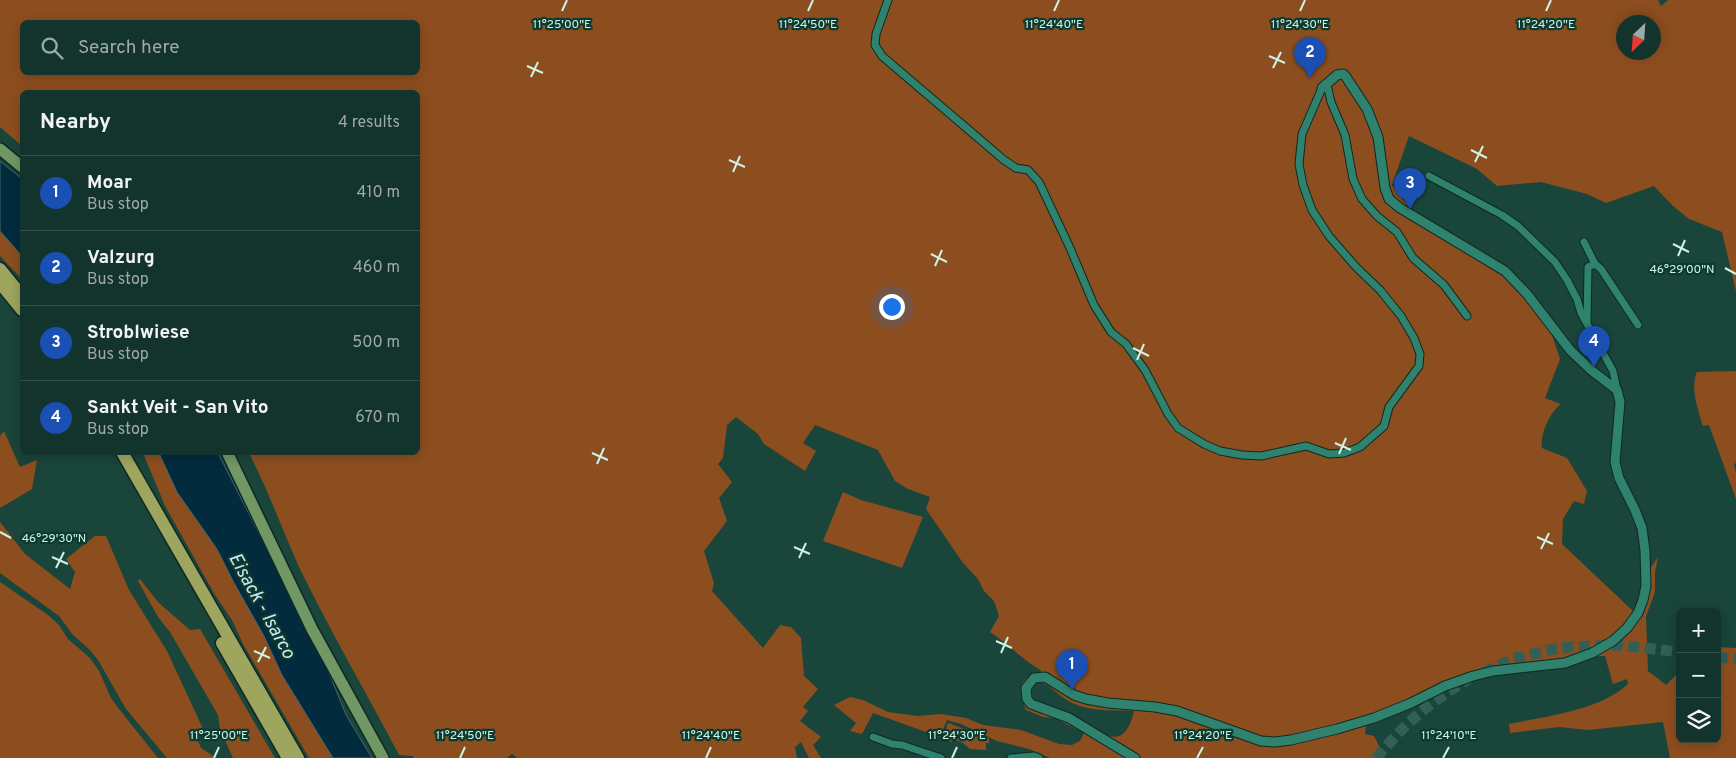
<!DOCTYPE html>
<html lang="en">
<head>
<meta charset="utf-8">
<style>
	body { margin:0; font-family:Overpass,sans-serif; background:#203f38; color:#f1f3f6 }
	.controls { position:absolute; right:15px; bottom:15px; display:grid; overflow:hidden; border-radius:8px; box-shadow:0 2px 12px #0003 }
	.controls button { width:45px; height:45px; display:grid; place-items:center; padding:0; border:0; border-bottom:1px solid #324f48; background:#13342c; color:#f1f3f6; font:25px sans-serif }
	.compass { position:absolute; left:1616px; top:15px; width:45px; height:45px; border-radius:50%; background:#13342c; box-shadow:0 2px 12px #0003; rotate:205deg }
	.you { position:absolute; left:891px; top:306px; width:18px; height:18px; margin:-12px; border:4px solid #fff; border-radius:50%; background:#1a73e8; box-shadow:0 0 0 8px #1a73e833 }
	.badge { display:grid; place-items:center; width:32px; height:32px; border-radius:50%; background:#fd8ebe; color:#fff; font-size:16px; font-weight:700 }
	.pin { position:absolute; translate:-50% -41px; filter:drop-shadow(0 1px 2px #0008) }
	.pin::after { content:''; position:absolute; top:26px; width:18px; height:15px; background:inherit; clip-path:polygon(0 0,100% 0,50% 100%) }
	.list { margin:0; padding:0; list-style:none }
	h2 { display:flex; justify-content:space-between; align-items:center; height:65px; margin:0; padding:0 20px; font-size:21px }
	h2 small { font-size:16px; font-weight:400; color:#9daaa9 }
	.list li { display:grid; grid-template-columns:32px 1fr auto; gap:15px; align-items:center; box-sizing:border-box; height:75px; padding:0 20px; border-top:1px solid #324f48 }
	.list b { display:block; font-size:19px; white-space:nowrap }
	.list p { margin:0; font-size:16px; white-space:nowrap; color:#9daaa9 }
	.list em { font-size:16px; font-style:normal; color:#9daaa9 }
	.icon { flex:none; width:28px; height:28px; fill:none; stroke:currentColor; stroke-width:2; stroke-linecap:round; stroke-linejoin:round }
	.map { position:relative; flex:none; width:1736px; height:758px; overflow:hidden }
	.search { position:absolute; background:#13342c; box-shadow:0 2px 12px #0003; left:20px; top:20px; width:400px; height:55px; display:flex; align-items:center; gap:12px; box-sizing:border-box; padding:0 18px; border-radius:8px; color:#9daaa9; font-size:19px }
	.panel { position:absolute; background:#13342c; box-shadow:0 2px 12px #0003; left:20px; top:90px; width:400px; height:365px; border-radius:8px }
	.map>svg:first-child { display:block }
	.green { fill:#8d4e1f; fill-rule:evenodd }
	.water { fill:#022b3d; stroke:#3f6770 }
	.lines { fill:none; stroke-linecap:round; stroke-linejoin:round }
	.primary-tunnel { stroke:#345f54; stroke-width:11; stroke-dasharray:11 5.5; stroke-linecap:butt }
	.minor-casing { stroke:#0f2922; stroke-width:9 }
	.tertiary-casing { stroke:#0f2922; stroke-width:11 }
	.primary-casing { stroke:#0f2922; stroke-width:14 }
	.motorway-casing { stroke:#0f2922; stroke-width:15 }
	.minor { stroke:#2e826e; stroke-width:7 }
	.tertiary { stroke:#2e826e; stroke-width:9 }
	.primary { stroke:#719764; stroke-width:11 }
	.motorway { stroke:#9da55e; stroke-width:12 }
	.ticks { fill:none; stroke:#cdf3e7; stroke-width:2 }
	.labels { text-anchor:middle; stroke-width:4.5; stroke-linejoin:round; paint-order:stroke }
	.water-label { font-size:19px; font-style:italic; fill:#cde5f4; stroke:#0d3a2f }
	.ticks-label { font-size:12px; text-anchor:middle; fill:#cdf3e7; stroke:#0d3a2f; stroke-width:4.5; stroke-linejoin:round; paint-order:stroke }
</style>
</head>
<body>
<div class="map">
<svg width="1736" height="758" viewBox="0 0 1736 758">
	<rect width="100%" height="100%" fill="#19453a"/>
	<g class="green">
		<path d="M0 0H1658L1661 6 1668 0H1736V291L1722 232 1689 219 1673 206 1654 186 1606 203 1587 194 1541 182 1497 186 1477 169 1409 136 1392 185 1416 216 1462 246 1527 294 1551 332 1560 359 1545 398 1561 404C1550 412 1540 434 1542 448L1567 458 1587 491 1584 504 1574 501 1563 519 1562 544 1633 611 1639 597 1642 581 1658 557 1655 572V592L1646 616 1648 671 1666 685 1680 671V739H1717V647L1736 648V758H1670L1663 722 1588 730 1559 727 1510 733 1509 724C1546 716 1599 711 1628 684L1627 679 1613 684 1605 656H1598L1566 667 1478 677 1448 689 1400 712 1366 726 1365 734 1374 736 1385 758H1050L1029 749 997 741 961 724 947 720 940 737 873 713 862 734 850 731 856 723 834 705 850 697 863 700 888 712 918 716 941 714 966 718 983 725 1021 730 1059 744 1072 745 1080 741 1084 733 1055 718 1043 717 1026 710C1017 688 1018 678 1042 671 1023 660 1008 644 990 632L999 616 994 601 984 591 978 579 963 563 926 509 930 497 908 489 895 481 878 450 815 425 803 443 816 451 805 471 764 444 758 434 736 417 727 425 723 458 718 464 732 482 719 498 727 521 704 551 714 583 712 591 763 648 780 625 791 627 801 638 804 676 818 689 803 707 808 711 800 721 821 737 813 745 821 758H809L801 742 795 747 797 758H517L512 754 507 758H413V756L399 755C366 692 330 631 299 567 282 529 268 490 249 453L418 452V92H22V146L0 127ZM22 22H418V72H22ZM1624 22H1654V52H1624ZM1039 682C1050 685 1056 693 1065 699 1085 712 1111 710 1134 711 1123 758 1099 729 1072 715 1060 708 1045 706 1033 699L1031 692 1035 683Z"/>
		<path d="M0 231 22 256V279L0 256Z"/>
		<path d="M1736 371V463L1734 464 1736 472V499L1709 425 1703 426C1698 410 1690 388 1697 372Z"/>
		<path d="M4 431 20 467 37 460 32 489 0 508V436Z"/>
		<path d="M143 453H159L177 492 217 549 264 636 282 675 333 758H309L243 644 232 620 215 595 165 506Z"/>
		<path d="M843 492 861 500 923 517 902 568 823 541Z"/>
		<path d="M0 522 25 554 70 589 75 572 66 559 95 536H106L129 590 167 651 204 731 195 734 201 748 216 758H167L126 709 98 660 89 649 73 635 59 616 0 573Z"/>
		<path d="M140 579 159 603 190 630 200 629 275 758H233L220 729 218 715 170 632 158 617 138 581Z"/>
		<path d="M0 582 48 615 59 625 68 639 90 658 99 671 111 698 119 709 158 758H0Z"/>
		<path d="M948 723 989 738V743H986V750L970 749 963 743 953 739 951 742 943 738Z"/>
	</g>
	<g class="water">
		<path d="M0 161 22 179V256L0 231Z"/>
		<path d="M159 453H218L327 668 346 715 372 758H333L282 675 264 636 233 581 217 549 177 492Z"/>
	</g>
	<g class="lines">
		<g class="primary-tunnel">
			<path d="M1717 657 1736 659"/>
			<path d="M1484 672 1513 659 1554 649 1571 647 1618 645 1680 652"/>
			<path d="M1376 758C1405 724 1430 701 1469 679"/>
		</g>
		<g class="minor-casing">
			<g id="minor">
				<path d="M888 0 876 34 875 45 882 56 1004 160 1016 168 1028 170 1039 182 1070 248 1094 305 1111 332 1126 344 1145 370 1168 414 1178 428 1204 444 1220 451 1242 455 1261 456 1306 446 1329 454 1344 453 1360 447 1384 426 1389 407 1419 366 1420 354 1414 338 1401 316 1380 290 1356 267 1329 236 1312 210 1303 185 1299 164 1302 134 1322 88"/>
				<path d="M1325 84 1328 89 1331 102 1345 135 1353 179 1362 199 1377 216 1397 232 1413 258 1444 285 1467 316"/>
				<path d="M1429 176 1502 215 1518 226 1555 262 1567 280 1577 299 1581 313 1613 371 1617 390"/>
				<path d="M1584 242 1595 264"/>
				<path d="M1587 322 1588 267 1595 264 1601 269 1638 325"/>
				<path d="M873 737 892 744 902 745 941 758"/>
				<path d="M1011 758 1034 756 1039 758"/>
			</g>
		</g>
		<g class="tertiary-casing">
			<path id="tertiary" d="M1135 758 1069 718 1031 704 1027 699 1026 688 1034 678 1045 677 1074 695 1086 699 1108 703 1155 707 1177 711 1261 741 1275 742 1291 740 1337 729 1374 718 1411 703 1445 686 1473 676 1493 671 1565 663 1592 653 1613 641 1627 628 1638 613 1643 600 1646 586 1645 551 1642 528 1635 510 1619 478 1615 462 1620 402 1617 390 1591 370 1570 350 1527 294 1505 271 1400 208 1389 199 1385 188 1378 137 1367 109 1346 77 1343 74 1337 75 1322 88"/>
		</g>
		<g class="primary-casing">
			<g id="primary">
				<path d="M0 149 22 167"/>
				<path d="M227 452 312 629 383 758"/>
			</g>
		</g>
		<g class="motorway-casing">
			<g id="motorway">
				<path d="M0 269 22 296"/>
				<path d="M0 283 22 310"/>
				<path d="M122 452 298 758"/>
				<path d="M222 643 288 758"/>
			</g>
		</g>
		<use href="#minor" class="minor"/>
		<use href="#tertiary" class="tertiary"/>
		<use href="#primary" class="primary"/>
		<use href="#motorway" class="motorway"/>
	</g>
	<path class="ticks" d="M562 11 567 0M808 11 813 0M1054 11 1059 0M1300 11 1305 0M1546 11 1551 0M1269 56 1285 63M527 66 543 73M1273 68 1281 52M531 77 538 62M1471 150 1487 158M729 160 745 167M1475 162 1483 146M733 172 740 156M1673 244 1689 252M931 254 947 262M1678 256 1685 240M935 266 942 250M1725 268 1736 274M1133 348 1149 356M1137 360 1144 344M1335 443 1351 450M592 453 608 460M1339 454 1346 438M597 464 604 448M0 532 11 538M1537 537 1553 544M794 547 810 554M1541 549 1549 533M52 557 68 564M799 558 806 543M56 568 64 552M996 641 1012 648M254 651 270 658M1001 653 1008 637M258 662 266 647M214 758 219 747M460 758 465 747M706 758 711 747M952 758 957 747M1197 758 1203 747M1443 758 1449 747"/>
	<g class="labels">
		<g class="water-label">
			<text transform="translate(263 605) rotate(61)" y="7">Eisack - Isarco</text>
		</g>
	</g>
	<g class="ticks-label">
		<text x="562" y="28">11°25'00"E</text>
		<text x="808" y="28">11°24'50"E</text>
		<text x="1054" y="28">11°24'40"E</text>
		<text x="1300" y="28">11°24'30"E</text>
		<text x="1546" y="28">11°24'20"E</text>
		<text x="1682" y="273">46°29'00"N</text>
		<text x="54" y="542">46°29'30"N</text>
		<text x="219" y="739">11°25'00"E</text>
		<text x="465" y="739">11°24'50"E</text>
		<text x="711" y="739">11°24'40"E</text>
		<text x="957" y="739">11°24'30"E</text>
		<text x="1203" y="739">11°24'20"E</text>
		<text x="1449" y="739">11°24'10"E</text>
	</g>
</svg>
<div class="controls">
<button>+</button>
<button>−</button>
<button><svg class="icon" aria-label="layers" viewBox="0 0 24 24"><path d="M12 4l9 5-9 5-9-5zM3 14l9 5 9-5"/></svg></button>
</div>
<svg class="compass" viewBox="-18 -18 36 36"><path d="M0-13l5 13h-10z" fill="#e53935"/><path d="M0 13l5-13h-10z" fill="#9daaa9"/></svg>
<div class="you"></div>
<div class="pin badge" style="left:1072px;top:690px;background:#1a4fb4">1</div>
<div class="pin badge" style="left:1310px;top:78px;background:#1a4fb4">2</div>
<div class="pin badge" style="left:1410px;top:209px;background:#1a4fb4">3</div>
<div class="pin badge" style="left:1594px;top:367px;background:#1a4fb4">4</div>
<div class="search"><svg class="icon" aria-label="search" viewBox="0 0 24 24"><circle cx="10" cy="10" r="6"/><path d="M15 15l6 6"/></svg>Search here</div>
<section class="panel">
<h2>Nearby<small>4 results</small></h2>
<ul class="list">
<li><span class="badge" style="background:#1a4fb4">1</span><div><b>Moar</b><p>Bus stop</p></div><em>410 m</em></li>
<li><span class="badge" style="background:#1a4fb4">2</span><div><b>Valzurg</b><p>Bus stop</p></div><em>460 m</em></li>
<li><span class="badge" style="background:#1a4fb4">3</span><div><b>Stroblwiese</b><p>Bus stop</p></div><em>500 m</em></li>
<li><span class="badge" style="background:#1a4fb4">4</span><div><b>Sankt Veit - San Vito</b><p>Bus stop</p></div><em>670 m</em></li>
</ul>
</section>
</div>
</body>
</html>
